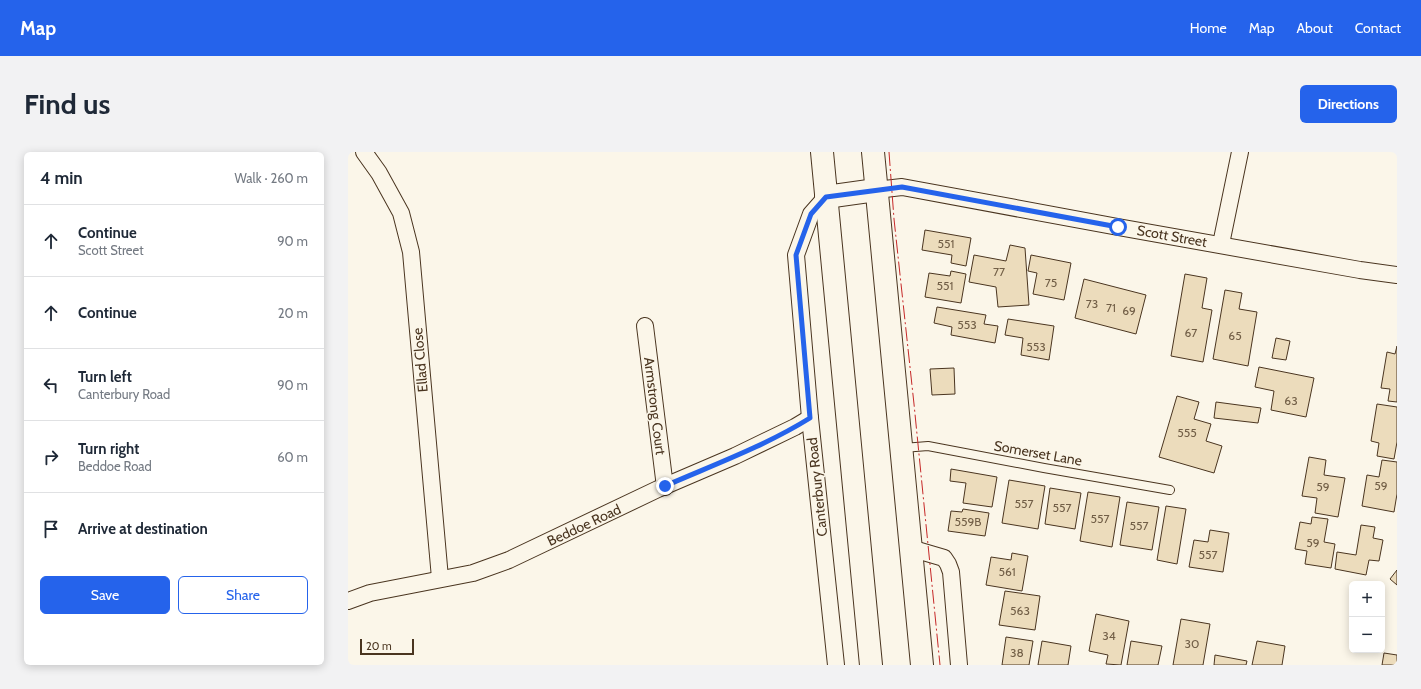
<!DOCTYPE html>
<html lang="en">
<head>
<meta charset="utf-8">
<style>
	body { margin:0; font-family:Cabin,sans-serif; background:#f2f2f3; color:#1f2937 }
	.controls { position:absolute; right:12px; bottom:12px; display:grid; overflow:hidden; border-radius:6px; box-shadow:0 2px 10px #0003 }
	.controls button { width:36px; height:36px; display:grid; place-items:center; padding:0; border:0; border-bottom:1px solid #e0e1e3; background:#fff; color:#1f2937; font:20px sans-serif }
	.scale { position:absolute; left:12px; bottom:10px; width:54px; box-sizing:border-box; padding-left:4px; border:2px solid #4a3520; border-top:0; font-size:11px; line-height:14px; white-space:nowrap; color:#4a3520; -webkit-text-stroke:3px #fbf6e9; paint-order:stroke }
	.stop { position:absolute; width:12px; height:12px; margin:-9px; border:3px solid #2563eb; border-radius:50%; background:#fff }
	.stop.end { background:#2563eb; border-color:#fff; box-shadow:0 1px 4px #0008 }
	.list { margin:0; padding:0; list-style:none }
	h2 { display:flex; justify-content:space-between; align-items:center; height:52px; margin:0; padding:0 16px; font-size:17px }
	h2 small { font-size:13px; font-weight:400; color:#747a83 }
	.list li { display:grid; grid-template-columns:26px 1fr auto; gap:12px; align-items:center; box-sizing:border-box; height:72px; padding:0 16px; border-top:1px solid #e0e1e3 }
	.list b { display:block; font-size:15px; white-space:nowrap }
	.list p { margin:0; font-size:13px; white-space:nowrap; color:#747a83 }
	.list em { font-size:13px; font-style:normal; color:#747a83 }
	.actions { display:flex; gap:8px; padding:12px 16px }
	.actions a { flex:1; padding:9px 0; border:1px solid #2563eb; border-radius:6px; text-align:center; font-size:14px; color:#2563eb }
	.actions .main { background:#2563eb; color:#fff }
	.icon { flex:none; width:22px; height:22px; fill:none; stroke:currentColor; stroke-width:2; stroke-linecap:round; stroke-linejoin:round }
	.map { position:relative; flex:none; width:1049px; height:513px; overflow:hidden; border-radius:6px }
	header { display:flex; align-items:center; gap:24px; box-sizing:border-box; height:56px; padding:0 20px; background:#2563eb; color:#fff }
	header strong { font-size:19px }
	nav { display:flex; gap:22px; margin-inline-start:auto; font-size:14px }
	.intro { display:flex; align-items:center; justify-content:space-between; box-sizing:border-box; height:96px; padding:0 24px }
	h1 { margin:0; font-size:28px }
	.button { padding:10px 18px; border-radius:6px; background:#2563eb; color:#fff; font-size:14px; font-weight:700 }
	main { display:flex; gap:24px; padding:0 24px }
	aside { flex:1; background:#fff; border-radius:6px; box-shadow:0 2px 10px #0003 }
	.map>svg:first-child { display:block }
	.building { fill:#ecdcbc; stroke:#4a3520 }
	.lines { fill:none; stroke-linecap:round; stroke-linejoin:round }
	.service-casing { stroke:#4a3520; stroke-width:10 }
	.minor-casing { stroke:#4a3520; stroke-width:18 }
	.primary-casing { stroke:#4a3520; stroke-width:24 }
	.service { stroke:#fbf6e9; stroke-width:8 }
	.minor { stroke:#fbf6e9; stroke-width:16 }
	.primary { stroke:#fbf6e9; stroke-width:22 }
	.power { stroke:#c62828; stroke-width:1; stroke-dasharray:14 3 2 3; stroke-linecap:butt }
	.route { stroke:#2563eb; stroke-width:5 }
	.labels { text-anchor:middle; stroke-width:3; stroke-linejoin:round; paint-order:stroke }
	.number-label { font-size:12px; fill:#725f47 }
	.street-label { font-size:14px; fill:#4a3520; stroke:#fbf6e9 }
</style>
</head>
<body>
<header>
<strong>Map</strong>
<nav><a>Home</a><a>Map</a><a>About</a><a>Contact</a></nav>
</header>
<div class="intro"><h1>Find us</h1><a class="button">Directions</a></div>
<main>
<aside>
<h2>4 min<small>Walk · 260 m</small></h2>
<ul class="list">
<li><svg class="icon" aria-label="ahead" viewBox="0 0 24 24"><path d="M12 20V5M6 11l6-6 6 6"/></svg><div><b>Continue</b><p>Scott Street</p></div><em>90 m</em></li>
<li><svg class="icon" aria-label="ahead" viewBox="0 0 24 24"><path d="M12 20V5M6 11l6-6 6 6"/></svg><div><b>Continue</b></div><em>20 m</em></li>
<li><svg class="icon" aria-label="left" viewBox="0 0 24 24"><path d="M17 20v-9H6M10 6l-5 5 5 5"/></svg><div><b>Turn left</b><p>Canterbury Road</p></div><em>90 m</em></li>
<li><svg class="icon" aria-label="right" viewBox="0 0 24 24"><path d="M7 20v-9h11M14 6l5 5-5 5"/></svg><div><b>Turn right</b><p>Beddoe Road</p></div><em>60 m</em></li>
<li><svg class="icon" aria-label="arrive" viewBox="0 0 24 24"><path d="M6 21V4h12l-3 4 3 4H6"/></svg><div><b>Arrive at destination</b></div></li>
</ul>
<div class="actions"><a class="main">Save</a><a>Share</a></div>
</aside>
<div class="map">
<svg width="1049" height="513" viewBox="0 0 1049 513">
	<rect width="100%" height="100%" fill="#fbf6e9"/>
	<g class="building">
		<path d="M577 78 623 86 618 114 603 111 604 103 574 98Z"/>
		<path d="M662 93 677 96 681 153 650 155 648 135 621 130 626 103 658 109Z"/>
		<path d="M683 103 723 111 716 148 685 142 689 121 680 119Z"/>
		<path d="M603 119 618 122 613 151 577 145 581 121 602 124Z"/>
		<path d="M837 122 859 126 854 156 864 158 855 210 823 204Z"/>
		<path d="M736 127 798 143 788 182 727 166Z"/>
		<path d="M877 138 894 141 891 157 909 160 900 214 865 207Z"/>
		<path d="M589 155 638 163 636 172 650 174 647 191 603 183 604 175 586 171Z"/>
		<path d="M660 167 706 174 701 208 673 203 675 186 657 183Z"/>
		<path d="M928 186 942 189 938 208 924 206Z"/>
		<path d="M1049 194V250L1040 249 1042 237 1033 236 1039 200 1047 202Z"/>
		<path d="M911 215 966 226 958 265 923 258 926 239 907 235Z"/>
		<path d="M606 216 607 242 584 243 582 217Z"/>
		<path d="M829 244 851 250 846 267 863 272 858 289 874 294 866 321 811 305Z"/>
		<path d="M868 250 913 256 910 271 866 266Z"/>
		<path d="M1029 252 1049 255V290L1046 307 1029 304 1031 291 1023 289Z"/>
		<path d="M961 305 978 308 976 323 997 326 990 365 967 361 969 346 954 344Z"/>
		<path d="M1034 308 1049 310V342L1046 360 1014 354 1019 323 1031 325Z"/>
		<path d="M603 317 649 325 644 355 615 351 618 331 602 329Z"/>
		<path d="M661 328 697 334 690 377 654 371Z"/>
		<path d="M702 336 733 341 727 377 697 372Z"/>
		<path d="M740 340 772 345 764 395 732 389Z"/>
		<path d="M779 350 811 355 804 398 772 393Z"/>
		<path d="M818 354 838 357 829 412 809 408Z"/>
		<path d="M615 357 641 361 637 384 600 379 603 359 614 360Z"/>
		<path d="M964 365 980 367 976 390 987 392 983 416 957 412 959 399 947 397 952 370 963 372Z"/>
		<path d="M1013 373 1027 375 1025 386 1035 388 1031 409 1021 408 1018 423 987 417 989 400 1008 403Z"/>
		<path d="M862 378 881 381 875 420 841 415 846 388 860 390Z"/>
		<path d="M664 401 680 404 674 439 638 433 643 405 663 408Z"/>
		<path d="M1049 418V433L1042 427Z"/>
		<path d="M657 439 692 444 687 478 651 473Z"/>
		<path d="M748 462 781 469 773 513 758 512 760 503 741 499Z"/>
		<path d="M833 467 862 472 855 513H825Z"/>
		<path d="M658 485 685 489 681 513H654Z"/>
		<path d="M694 489 723 494 720 513H690Z"/>
		<path d="M783 489 814 494 810 513H779Z"/>
		<path d="M909 489 937 494 934 513H904Z"/>
		<path d="M1036 501 1049 503V513H1034Z"/>
		<path d="M867 503 899 509 898 513H866Z"/>
	</g>
	<g class="lines">
		<g class="service-casing">
			<path id="service" d="M555 296 580 294 696 316 822 338"/>
		</g>
		<g class="minor-casing">
			<g id="minor">
				<path d="M16 0 31 21 53 61 63 100 92 426"/>
				<path d="M528 38 554 35 770 75 1012 118 1049 123"/>
				<path d="M478 45 463 62 448 103 462 266 488 513"/>
				<path d="M873 92 892 0"/>
				<path d="M297 174 317 335"/>
				<path d="M562 396 596 406 600 412 603 420 611 513"/>
				<path d="M0 449 22 441 125 421 161 408 310 337 387 304 447 275 462 266"/>
			</g>
		</g>
		<g class="primary-casing">
			<g id="primary">
				<path d="M474 0 523 513"/>
				<path d="M525 0 574 513"/>
				<path d="M478 45 528 38"/>
			</g>
		</g>
		<use href="#service" class="service"/>
		<use href="#minor" class="minor"/>
		<use href="#primary" class="primary"/>
		<path class="power" d="M541 0 546 67 566 252 592 513"/>
	</g>
	<g class="lines">
		<path class="route" d="M317 334C365 313 417 294 462 266L448 103 463 62 478 45 554 35 770 75"/>
	</g>
	<g class="labels">
		<g class="number-label">
			<text x="598" y="96">551</text>
			<text x="651" y="124">77</text>
			<text x="703" y="135">75</text>
			<text x="597" y="138">551</text>
			<text x="744" y="156">73</text>
			<text x="763" y="160">71</text>
			<text x="781" y="163">69</text>
			<text x="619" y="177">553</text>
			<text x="843" y="185">67</text>
			<text x="887" y="188">65</text>
			<text x="688" y="199">553</text>
			<text x="943" y="253">63</text>
			<text x="839" y="285">555</text>
			<text x="1033" y="338">59</text>
			<text x="975" y="339">59</text>
			<text x="676" y="356">557</text>
			<text x="714" y="360">557</text>
			<text x="752" y="371">557</text>
			<text x="620" y="374">559B</text>
			<text x="791" y="378">557</text>
			<text x="965" y="395">59</text>
			<text x="860" y="407">557</text>
			<text x="659" y="424">561</text>
			<text x="672" y="463">563</text>
			<text x="761" y="488">34</text>
			<text x="844" y="496">30</text>
			<text x="669" y="505">38</text>
		</g>
		<g class="street-label">
			<text transform="translate(824 84) rotate(10)" y="5">Scott Street</text>
			<text transform="translate(72 208) rotate(-95)" y="5">Ellad Close</text>
			<text transform="translate(307 254) rotate(83)" y="5">Armstrong Court</text>
			<text transform="translate(690 301) rotate(10)" y="5">Somerset Lane</text>
			<text transform="translate(469 335) rotate(-96)" y="5">Canterbury Road</text>
			<text transform="translate(236 373) rotate(-25)" y="5">Beddoe Road</text>
		</g>
	</g>
</svg>
<div class="controls">
<button>+</button>
<button>−</button>
</div>
<div class="scale">20 m</div>
<div class="stop" style="left:770px;top:75px"></div>
<div class="stop end" style="left:317px;top:334px"></div>
</div>
</main>
</body>
</html>
